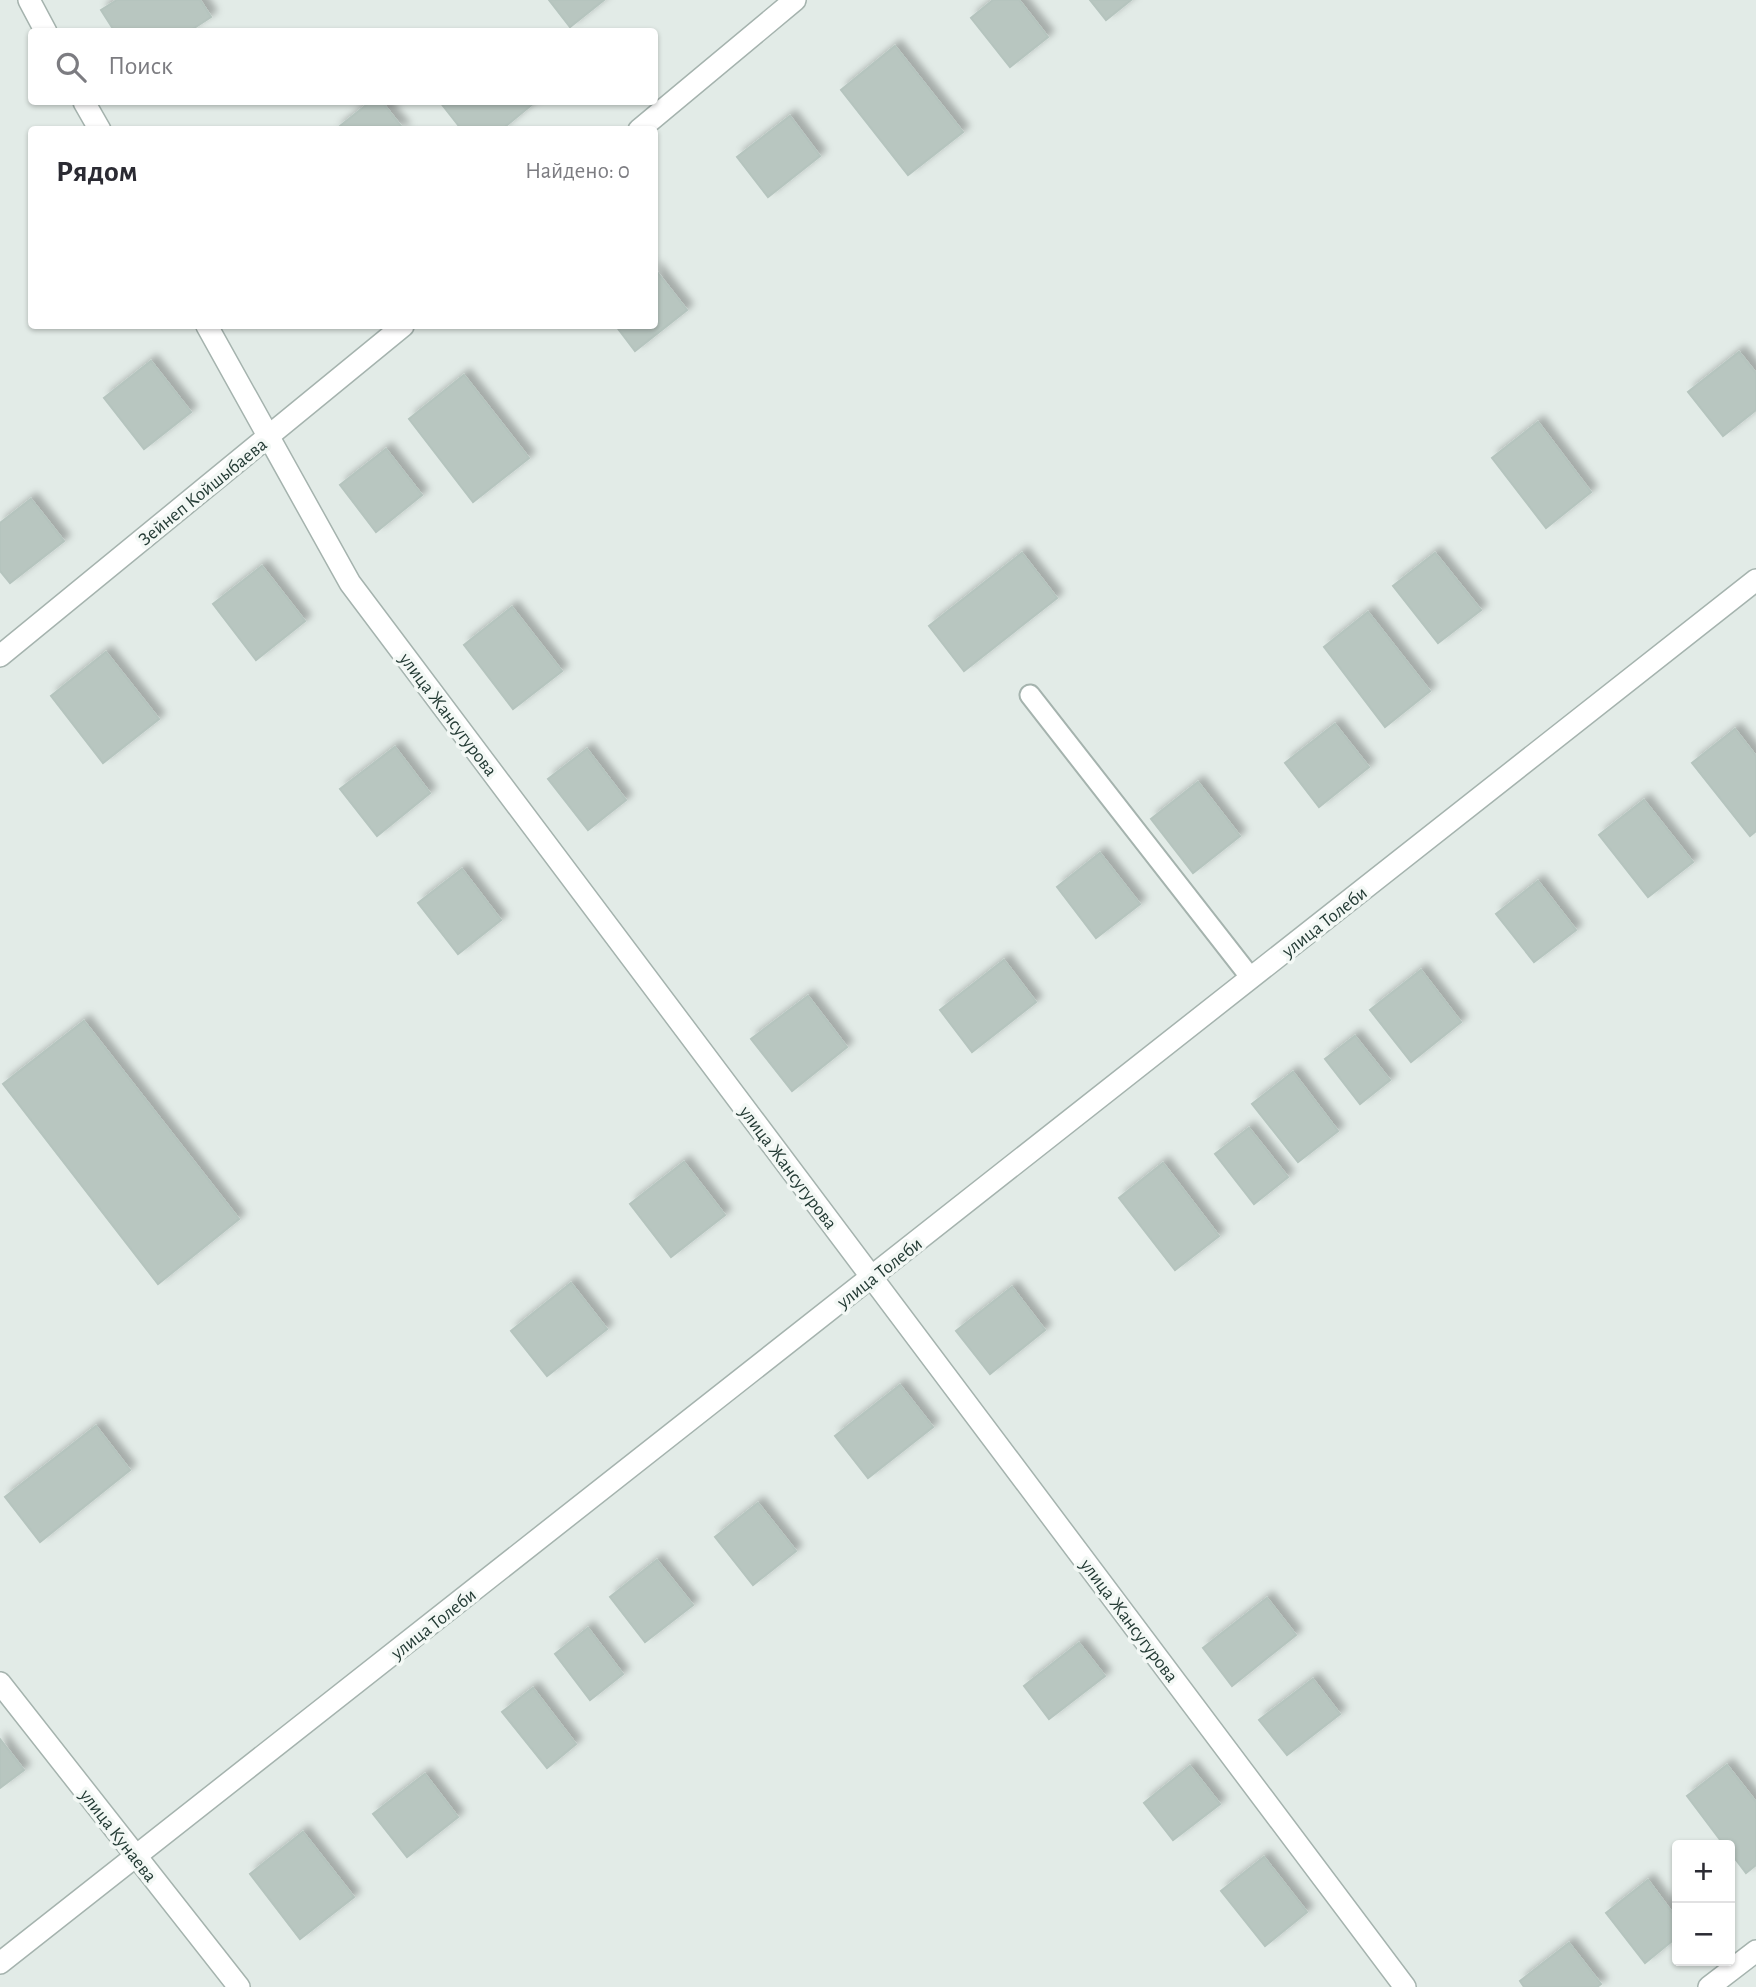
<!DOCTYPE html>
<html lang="ru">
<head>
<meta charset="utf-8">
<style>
	body { margin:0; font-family:"Alegreya Sans",sans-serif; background:#f7f7f7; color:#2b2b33 }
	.controls { position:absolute; right:21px; bottom:21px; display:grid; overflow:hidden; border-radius:7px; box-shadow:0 2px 5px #0004 }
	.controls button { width:63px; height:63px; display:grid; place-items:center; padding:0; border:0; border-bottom:2px solid #e1e1e2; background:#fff; color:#2b2b33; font:35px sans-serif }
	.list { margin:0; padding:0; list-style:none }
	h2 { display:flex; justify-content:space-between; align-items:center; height:91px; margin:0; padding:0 28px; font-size:30px }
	h2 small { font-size:23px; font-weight:400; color:#7c7c81 }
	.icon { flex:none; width:38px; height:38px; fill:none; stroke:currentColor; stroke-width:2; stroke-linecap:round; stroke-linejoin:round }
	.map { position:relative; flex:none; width:1756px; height:1987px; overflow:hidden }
	.search { position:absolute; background:#fff; box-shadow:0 2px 5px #0004; left:28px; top:28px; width:630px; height:77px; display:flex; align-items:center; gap:18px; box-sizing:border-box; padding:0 24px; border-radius:7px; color:#7c7c81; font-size:26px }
	.panel { position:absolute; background:#fff; box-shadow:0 2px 5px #0004; left:28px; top:126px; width:630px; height:203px; border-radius:7px }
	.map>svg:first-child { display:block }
	.building { fill:#b8c6c0; stroke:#b5c4be; stroke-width:2; filter:url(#shadow) }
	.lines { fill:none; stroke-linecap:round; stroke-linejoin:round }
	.service-casing { stroke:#a5b3ae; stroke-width:23 }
	.minor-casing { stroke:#a5b3ae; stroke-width:24 }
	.tertiary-casing { stroke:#a5b3ae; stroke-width:24 }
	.service { stroke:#fff; stroke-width:19 }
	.minor { stroke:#fff; stroke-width:21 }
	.tertiary { stroke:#fff; stroke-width:21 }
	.labels { text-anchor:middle; stroke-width:7; stroke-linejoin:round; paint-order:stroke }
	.street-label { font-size:19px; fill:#243b35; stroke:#f3f8f5 }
</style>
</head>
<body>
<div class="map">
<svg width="1756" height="1987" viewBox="0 0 1756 1987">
	<defs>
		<filter id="shadow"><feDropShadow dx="6" dy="-6" stdDeviation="3.5" flood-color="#0004"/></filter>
	</defs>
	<rect width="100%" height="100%" fill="#e2ebe7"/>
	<g class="building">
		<path d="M117 0H200L211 17 188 32H115L101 10Z"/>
		<path d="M549 0H604L570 27Z"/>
		<path d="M993 0H1019L1048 37 1010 67 971 18Z"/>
		<path d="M1090 0H1131L1106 20Z"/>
		<path d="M895 46 963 132 908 175 841 90Z"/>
		<path d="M370 102H382L404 130H335Z"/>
		<path d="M440 102H533L534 103 501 130H462Z"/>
		<path d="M790 116 820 156 768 197 737 157Z"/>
		<path d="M654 268 687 310 635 351 616 326H654Z"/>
		<path d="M1739 352 1756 373V410L1723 436 1688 392Z"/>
		<path d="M151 361 191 412 144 449 104 398Z"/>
		<path d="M464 375 529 458 473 502 409 419Z"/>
		<path d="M1538 422 1591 492 1546 528 1492 458Z"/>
		<path d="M386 449 422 495 376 532 340 485Z"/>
		<path d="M31 499 64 541 10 583 0 571V523Z"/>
		<path d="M1022 553 1057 598 964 671 929 626Z"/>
		<path d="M1435 553 1481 610 1438 643 1393 586Z"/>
		<path d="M262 566 305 621 256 660 213 604Z"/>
		<path d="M512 607 562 671 513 709 464 645Z"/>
		<path d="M1368 612 1430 691 1385 727 1324 647Z"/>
		<path d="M106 652 159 719 103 763 51 696Z"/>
		<path d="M1335 724 1369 767 1319 807 1285 763Z"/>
		<path d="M1735 729 1756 756V831L1750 836 1692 763Z"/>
		<path d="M395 747 430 793 377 836 340 789Z"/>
		<path d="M587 749 626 800 588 830 548 779Z"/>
		<path d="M1198 782 1240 836 1193 873 1151 819Z"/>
		<path d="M1644 800 1693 862 1648 897 1599 835Z"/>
		<path d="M1100 853 1140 904 1096 938 1057 887Z"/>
		<path d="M462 869 501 920 458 954 418 903Z"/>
		<path d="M1538 881 1576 930 1534 962 1496 914Z"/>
		<path d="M1004 960 1036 1002 972 1052 940 1010Z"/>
		<path d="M1421 970 1461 1022 1411 1062 1370 1010Z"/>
		<path d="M808 996 847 1047 792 1091 751 1039Z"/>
		<path d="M84 1021 239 1219 158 1284 3 1084Z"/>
		<path d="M1355 1036 1390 1080 1360 1104 1325 1059Z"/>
		<path d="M1293 1072 1338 1131 1298 1162 1252 1104Z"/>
		<path d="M1249 1128 1288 1177 1254 1204 1215 1154Z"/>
		<path d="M684 1162 725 1215 671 1257 630 1204Z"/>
		<path d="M1163 1163 1219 1236 1175 1270 1119 1198Z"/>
		<path d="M571 1283 607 1329 547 1376 511 1331Z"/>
		<path d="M1012 1287 1045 1330 990 1374 956 1331Z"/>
		<path d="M900 1385 933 1427 868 1478 835 1436Z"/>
		<path d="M96 1426 130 1470 40 1542 5 1497Z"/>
		<path d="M758 1503 796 1551 753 1585 715 1537Z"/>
		<path d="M657 1560 693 1605 645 1642 610 1597Z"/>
		<path d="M1267 1598 1296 1635 1232 1686 1203 1648Z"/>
		<path d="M588 1628 623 1674 590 1700 555 1654Z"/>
		<path d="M1079 1643 1105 1676 1049 1719 1024 1686Z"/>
		<path d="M1313 1679 1340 1714 1287 1755 1259 1720Z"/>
		<path d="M533 1688 576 1744 547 1768 502 1712Z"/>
		<path d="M0 1739 24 1770 0 1788Z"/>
		<path d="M1727 1765 1756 1802V1865L1746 1873 1730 1852V1845H1724L1687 1796Z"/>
		<path d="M1190 1766 1220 1804 1173 1840 1144 1803Z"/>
		<path d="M425 1774 458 1817 407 1857 373 1814Z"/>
		<path d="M303 1832 354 1897 300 1939 250 1874Z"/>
		<path d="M1264 1857 1307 1912 1265 1946 1221 1891Z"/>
		<path d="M1648 1880 1677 1919V1937L1645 1963 1606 1913Z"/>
		<path d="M1569 1943 1601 1984 1597 1987H1524L1520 1981Z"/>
	</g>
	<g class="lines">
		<g class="service-casing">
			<path id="service" d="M1030 695 1251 978"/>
		</g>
		<g class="minor-casing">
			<g id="minor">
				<path d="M29 0 46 32"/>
				<path d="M84 102 100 130"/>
				<path d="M639 130 795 0"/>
				<path d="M207 326 350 583 1405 1987"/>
				<path d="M0 656 403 326"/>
				<path d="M0 1683 239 1987"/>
				<path d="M1709 1987 1756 1951"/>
			</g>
		</g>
		<g class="tertiary-casing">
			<path id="tertiary" d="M0 1963 1756 580"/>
		</g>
		<use href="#service" class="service"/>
		<use href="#minor" class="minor"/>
		<use href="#tertiary" class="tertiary"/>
	</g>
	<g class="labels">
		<g class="street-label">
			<text transform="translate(202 491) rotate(-39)" y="7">Зейнеп Койшыбаева</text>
			<text transform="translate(449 714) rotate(53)" y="7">улица Жансугурова</text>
			<text transform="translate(1324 921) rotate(-38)" y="7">улица Толеби</text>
			<text transform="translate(789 1167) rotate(53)" y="7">улица Жансугурова</text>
			<text transform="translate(879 1272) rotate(-38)" y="7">улица Толеби</text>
			<text transform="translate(1130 1620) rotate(53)" y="7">улица Жансугурова</text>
			<text transform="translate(433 1623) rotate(-38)" y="7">улица Толеби</text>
			<text transform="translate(119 1835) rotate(52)" y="7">улица Кунаева</text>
		</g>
	</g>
</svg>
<div class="controls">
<button>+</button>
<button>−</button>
</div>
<div class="search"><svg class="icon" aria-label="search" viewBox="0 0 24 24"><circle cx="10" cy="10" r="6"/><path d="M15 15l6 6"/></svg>Поиск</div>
<section class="panel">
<h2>Рядом<small>Найдено: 0</small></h2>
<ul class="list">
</ul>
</section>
</div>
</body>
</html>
